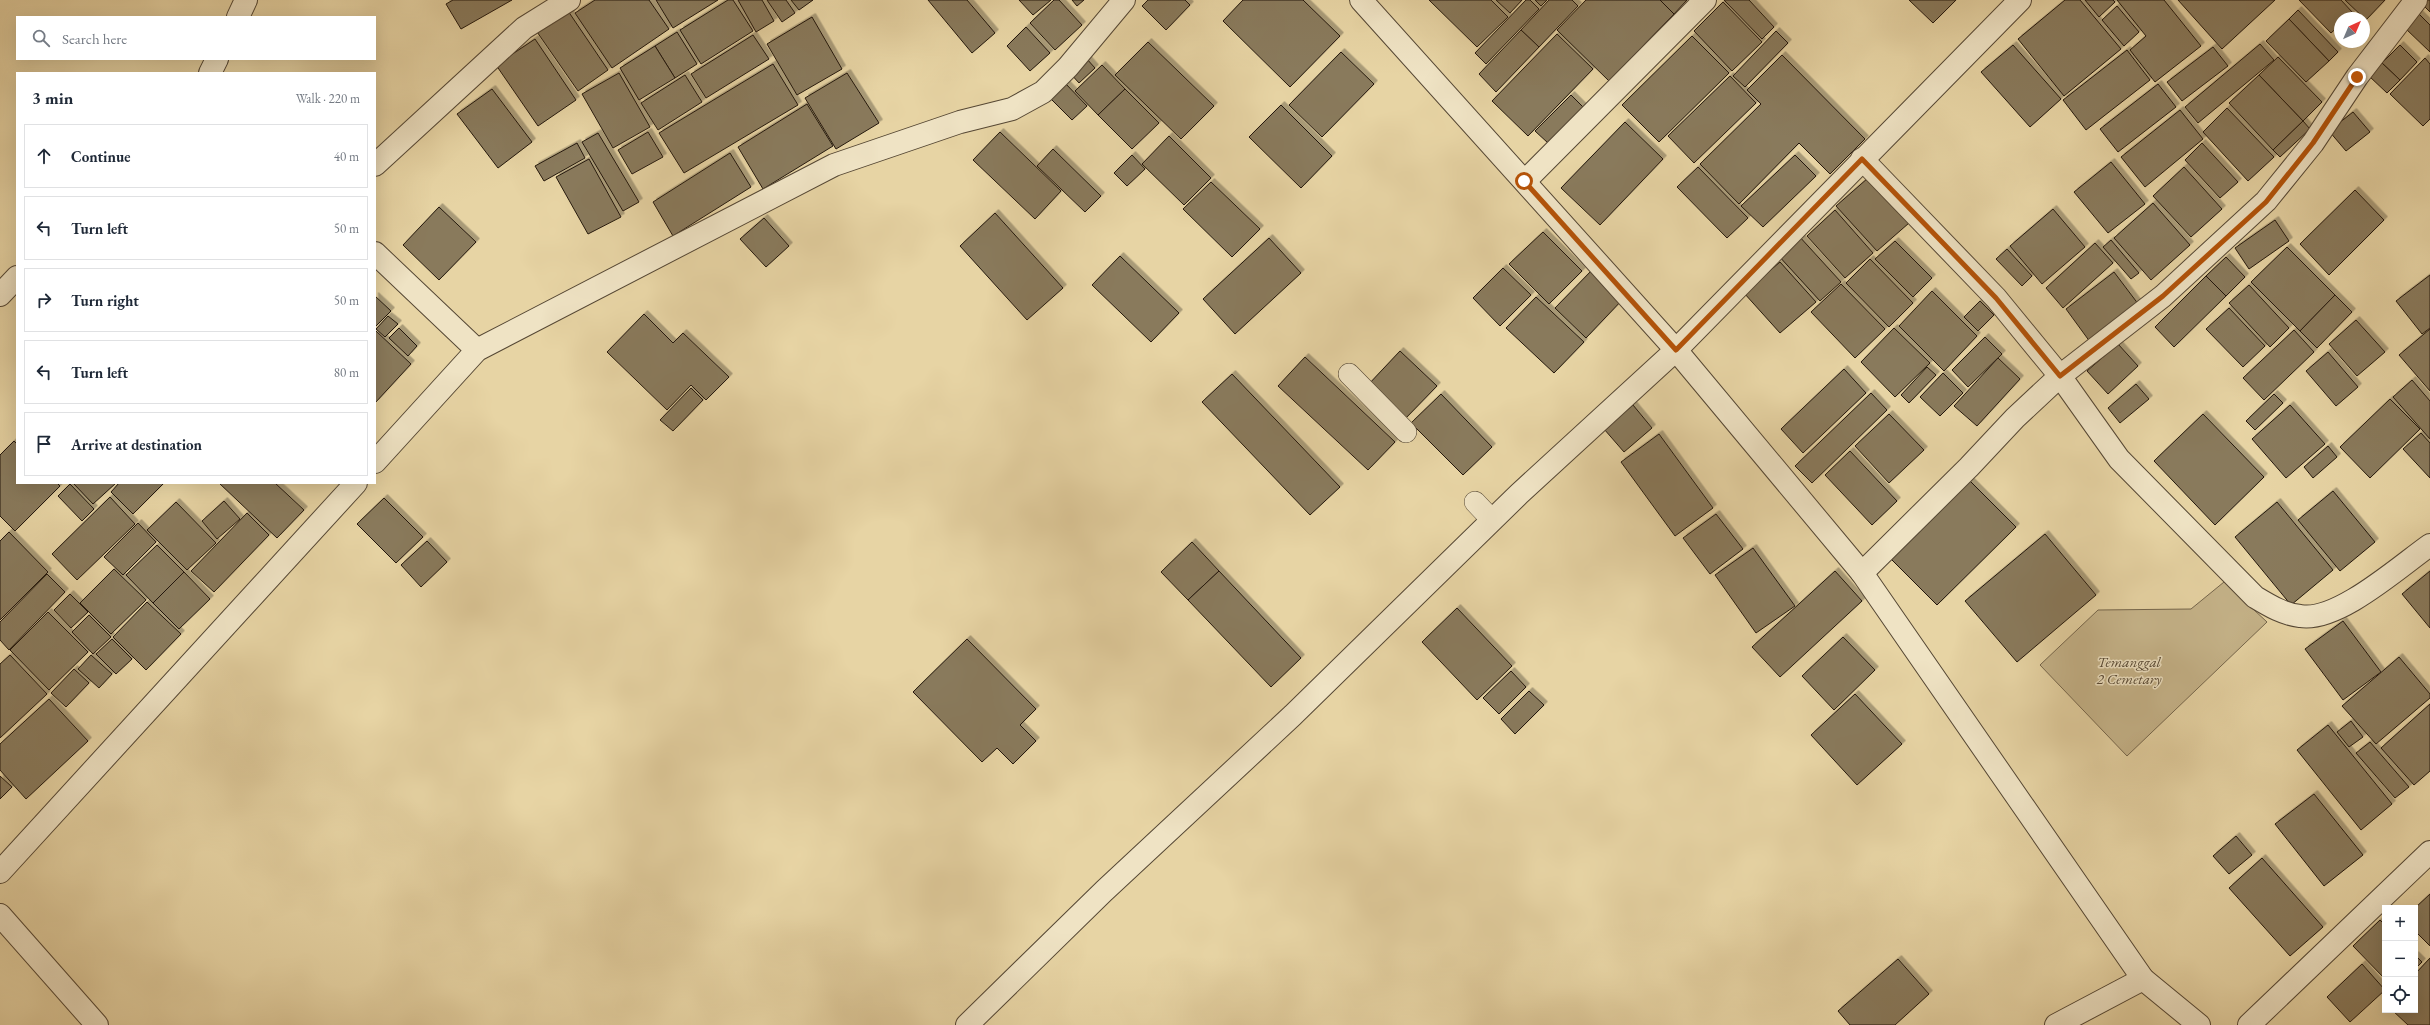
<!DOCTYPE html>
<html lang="en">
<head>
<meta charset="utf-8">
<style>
	body { margin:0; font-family:"EB Garamond",serif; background:#f2f2f3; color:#1f2937 }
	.controls { position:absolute; right:12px; bottom:12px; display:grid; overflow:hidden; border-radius:0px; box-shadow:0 4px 16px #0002 }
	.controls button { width:36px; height:36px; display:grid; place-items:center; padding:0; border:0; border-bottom:1px solid #e0e1e3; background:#fff; color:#1f2937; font:20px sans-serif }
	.compass { position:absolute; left:2334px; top:12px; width:36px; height:36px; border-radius:50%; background:#fff; box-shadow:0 4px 16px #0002; rotate:44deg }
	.stop { position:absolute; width:12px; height:12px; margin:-9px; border:3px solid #b45309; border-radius:50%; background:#fff }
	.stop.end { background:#b45309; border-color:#fff; box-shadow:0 1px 4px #0008 }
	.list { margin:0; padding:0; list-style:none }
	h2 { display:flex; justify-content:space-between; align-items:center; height:52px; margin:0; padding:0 16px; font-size:17px }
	h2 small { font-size:13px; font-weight:400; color:#747a83 }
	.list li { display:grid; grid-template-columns:26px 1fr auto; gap:12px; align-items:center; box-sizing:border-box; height:64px; margin:0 8px 8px; padding:0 8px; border:1px solid #e0e1e3; border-radius:0px }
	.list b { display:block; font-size:15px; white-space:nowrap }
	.list em { font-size:13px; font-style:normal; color:#747a83 }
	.icon { flex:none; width:22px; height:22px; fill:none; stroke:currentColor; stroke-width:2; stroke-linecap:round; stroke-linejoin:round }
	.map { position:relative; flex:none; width:2430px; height:1025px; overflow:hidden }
	.search { position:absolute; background:#fff; box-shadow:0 4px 16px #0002; left:16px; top:16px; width:360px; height:44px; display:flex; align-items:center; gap:10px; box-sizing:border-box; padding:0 14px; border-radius:0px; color:#747a83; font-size:15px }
	.panel { position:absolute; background:#fff; box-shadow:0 4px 16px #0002; left:16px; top:72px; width:360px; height:412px; border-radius:0px }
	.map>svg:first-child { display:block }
	.green { fill:#c6b48a; stroke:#75664c }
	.building { fill:#897a5c; stroke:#24180e; filter:url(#shadow) }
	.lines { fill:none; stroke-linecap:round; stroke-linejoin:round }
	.service-casing { stroke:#554734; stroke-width:22 }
	.minor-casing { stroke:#554734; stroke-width:24 }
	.service { stroke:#efe3c4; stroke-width:21 }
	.minor { stroke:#efe3c4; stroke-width:22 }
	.route { stroke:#b45309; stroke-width:5 }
	.labels { text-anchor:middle; stroke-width:3; stroke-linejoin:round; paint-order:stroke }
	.park-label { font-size:15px; font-style:italic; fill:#554733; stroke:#efe3c4 }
</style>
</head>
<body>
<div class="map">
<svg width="2430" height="1025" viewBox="0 0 2430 1025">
	<defs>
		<filter id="shadow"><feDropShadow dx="3.5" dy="-3.5" stdDeviation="0" flood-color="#0004"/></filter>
	</defs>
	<rect width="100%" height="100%" fill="#e7d4a4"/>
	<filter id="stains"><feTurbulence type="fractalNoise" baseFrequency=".005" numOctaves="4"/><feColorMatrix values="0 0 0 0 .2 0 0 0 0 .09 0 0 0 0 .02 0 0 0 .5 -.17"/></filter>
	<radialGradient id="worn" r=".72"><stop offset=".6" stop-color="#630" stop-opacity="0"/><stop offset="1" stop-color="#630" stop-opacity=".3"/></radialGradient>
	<path class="green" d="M2224 582 2267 622 2127 756 2040 665 2098 610 2191 609Z"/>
	<g class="building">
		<path d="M453 0H512L461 29 446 4Z"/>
		<path d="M595 0H649L669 29 612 68 575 13Z"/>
		<path d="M656 0H718L673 28Z"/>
		<path d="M728 0H733L753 31 701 64 680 30Z"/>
		<path d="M738 0H762L774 21 756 32Z"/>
		<path d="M767 0H786L795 13 782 22Z"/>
		<path d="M791 0H813L799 10Z"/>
		<path d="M928 0H967L995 33 972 53Z"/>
		<path d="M1019 0H1051L1033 15Z"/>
		<path d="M1054 0H1059L1082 25 1055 50 1030 23Z"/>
		<path d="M1072 0H1084L1077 6Z"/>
		<path d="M1148 0H1185L1190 5 1166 30 1142 6Z"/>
		<path d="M1243 0H1303L1340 36 1290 87 1223 21Z"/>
		<path d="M1429 0H1491L1508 17 1477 47Z"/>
		<path d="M1496 0H1522L1510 13Z"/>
		<path d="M1526 0H1530L1539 9 1486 64 1475 53Z"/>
		<path d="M1535 0H1547L1541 6Z"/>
		<path d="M1549 0H1572L1578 6 1539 47 1521 30Z"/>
		<path d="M1586 0H1660L1674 14 1609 81 1557 30Z"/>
		<path d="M1660 0H1687L1674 14Z"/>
		<path d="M1724 0H1749L1774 27 1762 39Z"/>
		<path d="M1909 0H1956L1933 23Z"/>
		<path d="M2065 0H2080L2121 49 2064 96 2018 39Z"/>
		<path d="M2085 0H2113L2115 2 2099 17Z"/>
		<path d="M2117 0H2164L2201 46 2155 82 2130 50 2146 36Z"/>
		<path d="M2178 0H2275L2222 49Z"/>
		<path d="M2299 0H2341L2353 13 2348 18H2340V25L2331 33Z"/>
		<path d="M2345 0H2385L2366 20Z"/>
		<path d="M2424 0H2430V12L2421 3Z"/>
		<path d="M1723 2 1762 42 1732 71 1694 31Z"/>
		<path d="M2117 6 2139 32 2124 46 2102 20Z"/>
		<path d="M566 8 608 70 578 91 535 29Z"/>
		<path d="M2298 10 2338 52 2329 61 2289 19Z"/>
		<path d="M2419 14 2430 25V52L2405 28Z"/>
		<path d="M812 17 842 69 797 95 767 44Z"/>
		<path d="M2289 19 2329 61 2306 82 2266 41Z"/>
		<path d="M1026 27 1050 53 1030 71 1007 46Z"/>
		<path d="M1521 30 1539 47 1496 92 1479 74Z"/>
		<path d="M1776 31 1788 43 1745 87 1733 76Z"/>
		<path d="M677 32 697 64 675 78 655 46Z"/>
		<path d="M1557 34 1593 69 1528 136 1492 101Z"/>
		<path d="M753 35 769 59 706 98 691 74Z"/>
		<path d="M1692 36 1729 73 1659 142 1622 105Z"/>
		<path d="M535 39 576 100 538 126 496 65Z"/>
		<path d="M1148 42 1214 106 1181 139 1115 75Z"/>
		<path d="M2260 44 2274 60 2198 123 2185 107Z"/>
		<path d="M2013 45 2061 99 2030 127 1981 72Z"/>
		<path d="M2400 45 2417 62 2400 80 2382 63Z"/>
		<path d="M655 46 675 78 639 100 620 68Z"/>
		<path d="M2213 47 2228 66 2182 101 2167 82Z"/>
		<path d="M2127 50 2150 80 2086 130 2063 100Z"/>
		<path d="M1341 52 1374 84 1322 137 1289 105Z"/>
		<path d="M1782 55 1865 139 1830 174 1799 143 1739 204 1700 164 1761 104 1747 90Z"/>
		<path d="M2278 57 2322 102 2303 121 2259 75Z"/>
		<path d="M1086 58 1095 68 1079 83 1070 73Z"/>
		<path d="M2425 58 2430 64V119L2423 126 2390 94Z"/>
		<path d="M2382 63 2400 80 2387 93 2369 76Z"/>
		<path d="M773 64 798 105 684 173 659 133Z"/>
		<path d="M1102 65 1125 89 1098 115 1075 91Z"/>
		<path d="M619 73 650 127 613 148 582 94Z"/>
		<path d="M847 73 879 123 836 149 805 98Z"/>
		<path d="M685 75 702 102 658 130 641 103Z"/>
		<path d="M2259 75 2303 121 2273 150 2229 103Z"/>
		<path d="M1730 76 1756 103 1694 163 1668 136Z"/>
		<path d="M1064 82 1087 106 1072 120 1049 97Z"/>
		<path d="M2158 84 2176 107 2118 152 2100 129Z"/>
		<path d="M492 89 532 142 498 168 457 114Z"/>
		<path d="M1125 89 1159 123 1132 149 1098 115Z"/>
		<path d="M1571 95 1583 107 1548 143 1535 131Z"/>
		<path d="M807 104 833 146 763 189 738 147Z"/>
		<path d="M1281 105 1332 156 1301 188 1249 137Z"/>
		<path d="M2227 108 2274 157 2248 181 2203 132Z"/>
		<path d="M2180 110 2203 139 2145 187 2121 157Z"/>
		<path d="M2353 112 2370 132 2346 151 2329 131Z"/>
		<path d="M2303 121 2310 129 2280 157 2273 150Z"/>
		<path d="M1625 122 1663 159 1600 225 1561 188Z"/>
		<path d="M648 132 663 157 632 174 618 150Z"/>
		<path d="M1000 132 1061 191 1035 219 973 160Z"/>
		<path d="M598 133 639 202 623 211 582 142Z"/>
		<path d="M1169 136 1211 178 1184 205 1142 164Z"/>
		<path d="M577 143 585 158 544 181 535 166Z"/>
		<path d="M2202 143 2238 182 2220 198 2185 160Z"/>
		<path d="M1053 149 1101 196 1085 212 1037 166Z"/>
		<path d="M730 153 751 187 673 236 653 202Z"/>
		<path d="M1132 155 1145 169 1127 186 1114 173Z"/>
		<path d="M1795 155 1816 176 1763 227 1741 206Z"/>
		<path d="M589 159 621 217 588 234 556 177Z"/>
		<path d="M2111 162 2145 204 2108 233 2074 192Z"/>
		<path d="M1698 167 1748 218 1727 238 1677 187Z"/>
		<path d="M2184 167 2222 209 2191 237 2153 196Z"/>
		<path d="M1868 178 1909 223 1877 251 1836 206Z"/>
		<path d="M1211 182 1260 229 1232 257 1183 209Z"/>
		<path d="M2355 190 2384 220 2329 275 2300 244Z"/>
		<path d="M2153 203 2190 245 2151 280 2114 238Z"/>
		<path d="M439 207 476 242 439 280 403 245Z"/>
		<path d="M2053 209 2085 247 2042 284 2010 246Z"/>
		<path d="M1835 210 1873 253 1845 278 1807 236Z"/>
		<path d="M995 213 1063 288 1027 320 960 246Z"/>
		<path d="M764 218 789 246 766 267 740 239Z"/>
		<path d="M2275 220 2289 241 2249 269 2235 248Z"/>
		<path d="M1543 232 1582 271 1549 304 1509 264Z"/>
		<path d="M1798 235 1841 282 1820 301 1777 254Z"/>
		<path d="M1269 238 1301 273 1235 334 1203 299Z"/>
		<path d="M2111 240 2139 273 2131 279 2103 247Z"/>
		<path d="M1895 241 1932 278 1913 297 1875 259Z"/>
		<path d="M2095 243 2113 263 2063 308 2046 288Z"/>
		<path d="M2287 247 2335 295 2300 331 2251 282Z"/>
		<path d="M2007 249 2032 276 2022 286 1996 259Z"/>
		<path d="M1120 256 1179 313 1151 342 1092 285Z"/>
		<path d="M2226 257 2245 277 2226 296 2206 276Z"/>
		<path d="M1870 259 1913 303 1889 327 1846 283Z"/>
		<path d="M1780 262 1816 302 1780 333 1744 293Z"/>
		<path d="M1503 268 1531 295 1500 326 1473 298Z"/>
		<path d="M1594 268 1624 298 1586 338 1555 308Z"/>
		<path d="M2114 272 2142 309 2093 346 2066 309Z"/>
		<path d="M2430 275V328L2422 334 2396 301Z"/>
		<path d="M2206 276 2226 296 2174 347 2155 327Z"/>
		<path d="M1841 284 1885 329 1855 358 1811 312Z"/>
		<path d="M2249 285 2289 328 2270 347 2229 303Z"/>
		<path d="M1932 291 1977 336 1944 371 1899 326Z"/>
		<path d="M2335 295 2352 312 2317 348 2300 331Z"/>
		<path d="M375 296 391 311 375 327Z"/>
		<path d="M1536 297 1584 342 1554 373 1506 328Z"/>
		<path d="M1980 301 1994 315 1978 331 1964 317Z"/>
		<path d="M2229 308 2265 346 2243 367 2206 329Z"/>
		<path d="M644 314 673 343 683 333 729 377 706 400 691 385 667 410 607 352Z"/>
		<path d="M388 316 398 324 385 337 376 329Z"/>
		<path d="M2356 320 2385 352 2357 376 2329 344Z"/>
		<path d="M399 328 417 346 408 356 389 338Z"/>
		<path d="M1894 328 1930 363 1895 397 1861 362Z"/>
		<path d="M2430 329V391L2399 355Z"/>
		<path d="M2294 330 2314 352 2264 400 2243 378Z"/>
		<path d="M376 331 411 364 375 403V332Z"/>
		<path d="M1985 337 2002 354 1968 387 1952 370Z"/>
		<path d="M2118 344 2138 366 2108 394 2087 371Z"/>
		<path d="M1400 351 1437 386 1403 421 1367 386Z"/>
		<path d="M2328 352 2358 387 2336 406 2306 371Z"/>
		<path d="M1305 357 1395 442 1368 470 1278 386Z"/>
		<path d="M1998 358 2020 379 1977 426 1954 406Z"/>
		<path d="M1927 367 1936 375 1909 403 1901 395Z"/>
		<path d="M1844 369 1866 393 1803 453 1781 429Z"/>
		<path d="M1943 373 1963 393 1940 416 1920 397Z"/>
		<path d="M1232 374 1340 487 1310 515 1202 402Z"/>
		<path d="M2412 380 2430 401V439L2393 397Z"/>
		<path d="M2136 384 2149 399 2120 423 2108 408Z"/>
		<path d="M691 388 703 400 673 431 660 420Z"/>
		<path d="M1871 393 1887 410 1812 483 1795 466Z"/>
		<path d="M1441 394 1492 447 1463 475 1411 423Z"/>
		<path d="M2274 394 2283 403 2255 430 2246 421Z"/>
		<path d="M2390 399 2420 429 2370 478 2340 447Z"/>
		<path d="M1633 405 1652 428 1624 452 1604 429Z"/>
		<path d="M2290 405 2325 444 2286 478 2252 439Z"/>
		<path d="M1889 414 1924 450 1889 483 1855 446Z"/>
		<path d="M2203 414 2264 477 2215 525 2154 461Z"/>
		<path d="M2421 433 2430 443V478L2403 449Z"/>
		<path d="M1659 434 1713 508 1675 536 1621 462Z"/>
		<path d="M14 441 17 444V483H57L60 486 15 531 0 516V455Z"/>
		<path d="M2328 446 2337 457 2313 478 2304 467Z"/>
		<path d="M1850 451 1897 501 1872 525 1825 475Z"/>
		<path d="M1969 480 2016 527 1937 605 1889 557Z"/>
		<path d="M73 483H116L93 504Z"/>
		<path d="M119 483H164L133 514 111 492Z"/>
		<path d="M219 483H275L304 510 277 538Z"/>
		<path d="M70 484 94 509 82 521 58 496Z"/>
		<path d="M2333 491 2375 542 2340 571 2298 520Z"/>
		<path d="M110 497 135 524 77 580 52 554Z"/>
		<path d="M384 498 423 537 396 563 357 524Z"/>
		<path d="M224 501 240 519 217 539 202 521Z"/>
		<path d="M176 502 216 543 187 570 147 530Z"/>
		<path d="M2277 502 2333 570 2291 605 2235 537Z"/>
		<path d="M247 513 269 535 214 592 191 571Z"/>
		<path d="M1716 514 1743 549 1710 574 1683 538Z"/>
		<path d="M138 523 156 542 123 575 104 557Z"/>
		<path d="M9 532 48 572 0 620V541Z"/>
		<path d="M2045 534 2096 595 2017 662 1965 601Z"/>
		<path d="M427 541 447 562 421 587 401 565Z"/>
		<path d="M1192 542 1219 571 1188 600 1161 572Z"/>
		<path d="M157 545 184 572 153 603 126 575Z"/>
		<path d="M1753 548 1795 606 1756 633 1715 575Z"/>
		<path d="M114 569 146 600 111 634 80 603Z"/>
		<path d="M1219 571 1301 658 1271 687 1188 600Z"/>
		<path d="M1835 571 1862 601 1780 677 1752 647Z"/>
		<path d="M2430 571V628L2402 594Z"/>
		<path d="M184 572 210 599 179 629 153 603Z"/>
		<path d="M47 574 65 592 9 650 0 640V622Z"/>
		<path d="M70 594 88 612 71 628 54 610Z"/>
		<path d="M147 602 181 634 146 670 113 637Z"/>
		<path d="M1457 608 1512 666 1477 700 1422 642Z"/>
		<path d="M48 612 88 652 49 690 10 650Z"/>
		<path d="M89 615 111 637 93 654 72 632Z"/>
		<path d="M2343 621 2381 672 2343 700 2305 649Z"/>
		<path d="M1843 637 1875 670 1834 710 1802 676Z"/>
		<path d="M112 639 132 659 116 674 96 654Z"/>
		<path d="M967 639 1036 709 1020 725 1036 741 1013 764 997 748 982 762 913 692Z"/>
		<path d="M10 655 47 694 0 738V664Z"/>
		<path d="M91 655 112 674 99 688 78 669Z"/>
		<path d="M2399 657 2430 694V698L2376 744 2342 706Z"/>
		<path d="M74 669 89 683 66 707 51 693Z"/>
		<path d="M1511 671 1526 687 1499 714 1483 698Z"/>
		<path d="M1529 691 1544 705 1515 734 1501 719Z"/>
		<path d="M1855 694 1902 744 1857 785 1811 735Z"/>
		<path d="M49 699 88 741 26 799 0 770V744Z"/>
		<path d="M2430 704V771L2414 785 2381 748Z"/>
		<path d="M2351 721 2363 737 2349 747 2337 732Z"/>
		<path d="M2328 725 2392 804 2361 830 2297 750Z"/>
		<path d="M2370 742 2409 787 2395 798 2356 753Z"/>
		<path d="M0 776 12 787 0 799Z"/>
		<path d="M2314 794 2363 855 2324 886 2275 824Z"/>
		<path d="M2236 836 2252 855 2229 874 2213 856Z"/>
		<path d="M2262 858 2323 927 2290 956 2229 888Z"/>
		<path d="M2430 894V946L2415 931V908Z"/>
		<path d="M2380 920 2385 925V979L2353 946Z"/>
		<path d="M2415 955 2422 962 2415 969Z"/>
		<path d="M2430 958V1025H2408L2392 1010H2415V974Z"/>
		<path d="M1898 959 1929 994 1895 1025H1850L1838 1011Z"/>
		<path d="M2362 964 2385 990 2350 1022 2327 997Z"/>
	</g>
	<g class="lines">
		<g class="service-casing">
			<g id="service">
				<path d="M1349 374 1406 432"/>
				<path d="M1475 502 1492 520"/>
			</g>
		</g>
		<g class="minor-casing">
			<g id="minor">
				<path d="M1361 0 1676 350 1862 573 2143 979 2199 1025"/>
				<path d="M238 17 246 0"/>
				<path d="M210 73 217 59"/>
				<path d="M1862 159 1996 298 2060 376 2119 459 2255 597C2270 606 2283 614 2300 616 2337 623 2400 566 2430 545"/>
				<path d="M375 165 524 28 569 0"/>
				<path d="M1525 181 1705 0"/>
				<path d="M375 253 477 350"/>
				<path d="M0 295 17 277"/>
				<path d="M375 462 477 350 834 165 960 122 1012 109 1043 92 1068 67 1124 0"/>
				<path d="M1862 573 1969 467 2015 418 2060 376 2163 296 2266 201 2313 143 2357 77 2416 0"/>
				<path d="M0 872 356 483"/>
				<path d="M0 915 97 1025"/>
				<path d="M967 1025 1104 891 1293 715 1519 494 1676 350 2020 0"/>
				<path d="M2056 1025 2143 979"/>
				<path d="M2249 1025 2430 852"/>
			</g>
		</g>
		<use href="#service" class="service"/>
		<use href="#minor" class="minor"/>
	</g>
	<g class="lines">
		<path class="route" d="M1524 181 1676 350 1862 159 1996 298 2060 376 2163 296 2266 202 2313 143 2357 77"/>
	</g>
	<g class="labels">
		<g class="park-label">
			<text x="2129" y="667">Temanggal<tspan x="2129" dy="17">2 Cemetary</tspan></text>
		</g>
	</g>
	<rect width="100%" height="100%" filter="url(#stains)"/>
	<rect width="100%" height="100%" fill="url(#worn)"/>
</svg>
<div class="controls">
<button>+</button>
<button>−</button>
<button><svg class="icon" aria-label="locate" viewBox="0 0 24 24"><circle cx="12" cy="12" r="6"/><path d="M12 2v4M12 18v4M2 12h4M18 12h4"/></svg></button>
</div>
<svg class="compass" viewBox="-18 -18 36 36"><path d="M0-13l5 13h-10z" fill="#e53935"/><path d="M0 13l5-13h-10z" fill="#747a83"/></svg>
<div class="stop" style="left:1524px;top:181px"></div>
<div class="stop end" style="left:2357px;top:77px"></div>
<div class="search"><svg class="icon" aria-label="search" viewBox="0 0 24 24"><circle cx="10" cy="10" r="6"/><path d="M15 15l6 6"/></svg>Search here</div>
<section class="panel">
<h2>3 min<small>Walk · 220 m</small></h2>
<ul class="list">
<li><svg class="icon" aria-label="ahead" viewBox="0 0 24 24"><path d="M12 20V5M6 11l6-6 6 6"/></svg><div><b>Continue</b></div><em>40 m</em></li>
<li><svg class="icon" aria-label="left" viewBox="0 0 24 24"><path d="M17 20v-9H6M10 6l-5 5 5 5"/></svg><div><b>Turn left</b></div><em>50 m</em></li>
<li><svg class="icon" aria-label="right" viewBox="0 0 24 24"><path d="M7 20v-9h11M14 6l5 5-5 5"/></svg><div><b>Turn right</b></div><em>50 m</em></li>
<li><svg class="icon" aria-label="left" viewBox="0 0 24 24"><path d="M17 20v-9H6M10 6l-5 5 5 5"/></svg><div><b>Turn left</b></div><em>80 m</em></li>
<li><svg class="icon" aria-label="arrive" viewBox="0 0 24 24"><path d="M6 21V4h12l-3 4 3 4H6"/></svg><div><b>Arrive at destination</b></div></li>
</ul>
</section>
</div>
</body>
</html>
